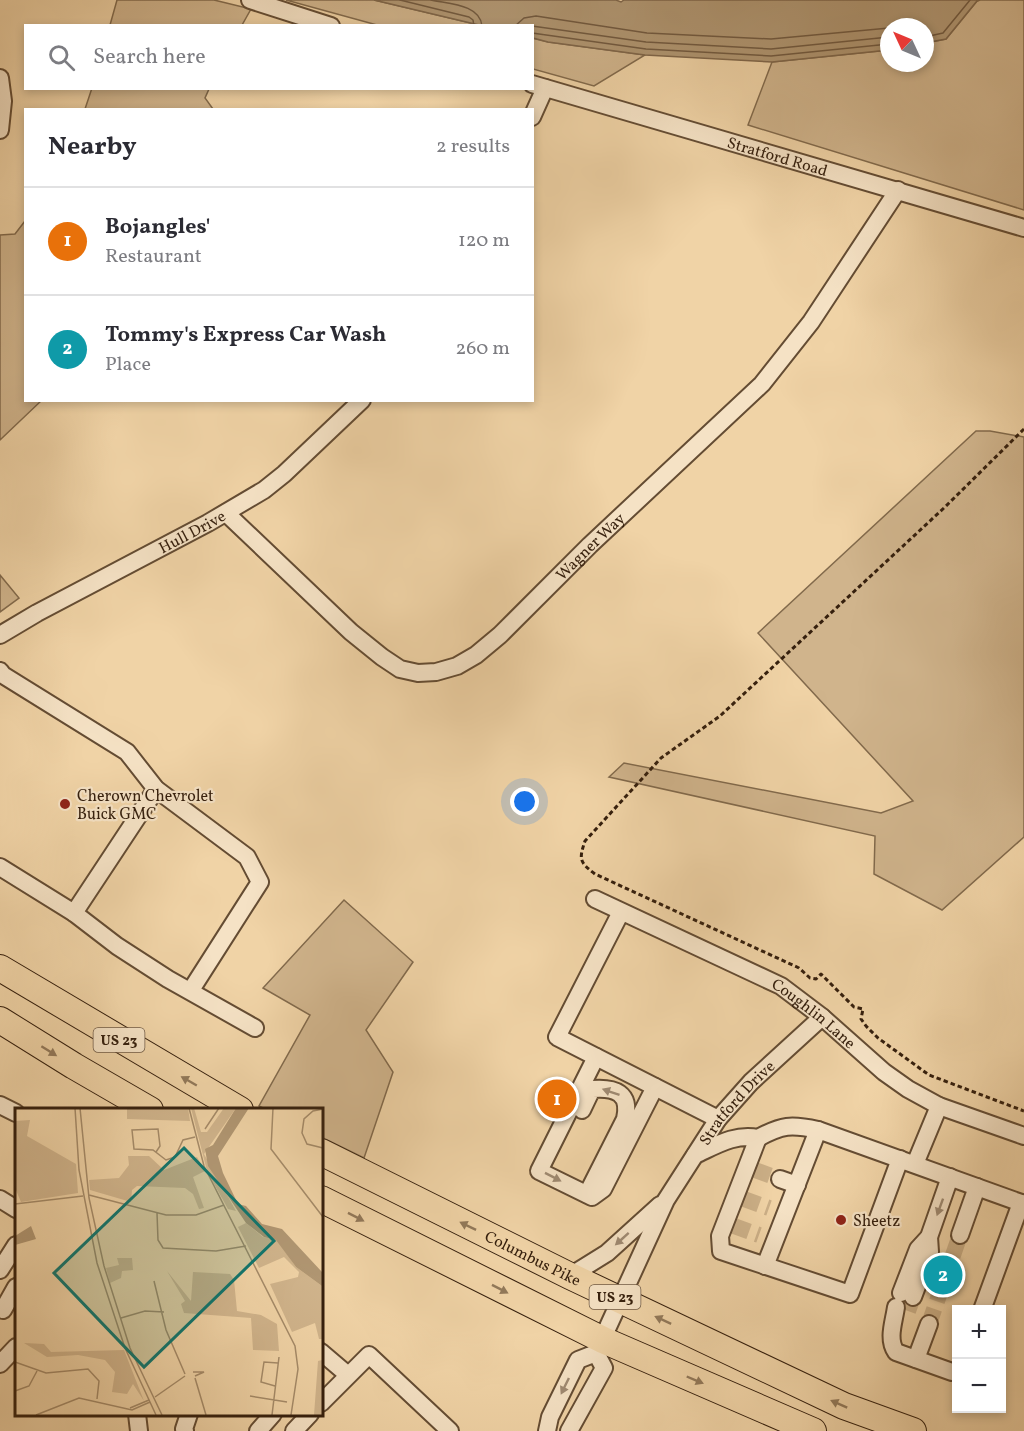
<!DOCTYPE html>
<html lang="en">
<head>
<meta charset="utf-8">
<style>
	body { margin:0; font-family:Vollkorn,serif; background:#f2f2f3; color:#2b2b33 }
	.controls { position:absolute; right:18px; bottom:18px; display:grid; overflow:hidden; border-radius:0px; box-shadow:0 3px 9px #0003 }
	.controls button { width:54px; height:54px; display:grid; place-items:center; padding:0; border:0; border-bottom:2px solid #e1e1e2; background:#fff; color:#2b2b33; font:30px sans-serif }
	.compass { position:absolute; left:880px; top:18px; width:54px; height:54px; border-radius:50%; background:#fff; box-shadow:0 3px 9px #0003; rotate:314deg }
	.you { position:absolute; left:525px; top:802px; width:21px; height:21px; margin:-15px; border:4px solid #fff; border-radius:50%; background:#1a73e8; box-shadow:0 0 0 9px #1a73e833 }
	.badge { display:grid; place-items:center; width:39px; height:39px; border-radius:50%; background:#8f2418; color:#fff; font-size:20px; font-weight:700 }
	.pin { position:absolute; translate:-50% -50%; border:3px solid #fff; box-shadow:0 2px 6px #0006 }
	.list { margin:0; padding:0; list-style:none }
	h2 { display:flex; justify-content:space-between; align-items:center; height:78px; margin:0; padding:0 24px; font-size:26px }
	h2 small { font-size:20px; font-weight:400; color:#7c7c81 }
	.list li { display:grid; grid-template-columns:39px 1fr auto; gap:18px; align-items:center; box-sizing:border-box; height:108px; padding:0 24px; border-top:2px solid #e1e1e2 }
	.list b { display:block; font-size:22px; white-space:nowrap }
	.list p { margin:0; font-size:20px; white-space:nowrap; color:#7c7c81 }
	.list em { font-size:20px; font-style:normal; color:#7c7c81 }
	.icon { flex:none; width:33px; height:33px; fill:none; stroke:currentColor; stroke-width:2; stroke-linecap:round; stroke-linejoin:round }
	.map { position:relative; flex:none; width:1024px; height:1431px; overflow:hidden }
	.search { position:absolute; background:#fff; box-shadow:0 3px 9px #0003; left:24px; top:24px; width:510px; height:66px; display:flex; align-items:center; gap:15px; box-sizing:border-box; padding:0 21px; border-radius:0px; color:#7c7c81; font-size:22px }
	.panel { position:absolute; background:#fff; box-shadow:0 3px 9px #0003; left:24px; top:108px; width:510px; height:294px; border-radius:0px }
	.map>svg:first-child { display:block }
	.green { fill:#d0b48c; stroke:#826a4c; stroke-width:1.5 }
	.water { fill:#b09672; stroke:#7f664a; stroke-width:1.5 }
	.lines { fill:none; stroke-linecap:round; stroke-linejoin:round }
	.shore { stroke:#725a40; stroke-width:1.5 }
	.minor-tunnel { stroke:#cbaf87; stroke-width:16; stroke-dasharray:16 8; stroke-linecap:butt }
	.minor-casing { stroke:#644c33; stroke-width:20 }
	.highway-casing { stroke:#351f0d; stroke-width:28 }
	.path { stroke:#351f0d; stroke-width:3; stroke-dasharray:4.5 3; stroke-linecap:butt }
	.minor { stroke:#f5e2c5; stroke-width:16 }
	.highway { stroke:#f0d3a6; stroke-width:26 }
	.oneway { fill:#92795a }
	.oneway2 { fill:#9f8a72 }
	.poi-dot { fill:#8f2418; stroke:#f5e2c5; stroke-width:2 }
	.labels { text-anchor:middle; stroke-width:4.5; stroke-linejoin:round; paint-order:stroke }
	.shield { fill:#f5e2c5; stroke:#6f5a44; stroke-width:1.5 }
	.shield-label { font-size:15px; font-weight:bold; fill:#351f0d }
	.street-label { font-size:16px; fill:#351f0d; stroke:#f5e2c5 }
	.poi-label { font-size:16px; fill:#351f0d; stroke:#f5e2c5; text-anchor:start }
	.inset-road { fill:none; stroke:#a58b69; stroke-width:1.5 }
	.view { fill:#0f766e; fill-opacity:0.15; stroke:#0f766e; stroke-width:3 }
	.inset-edge { fill:none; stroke:#351f0d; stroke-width:3 }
</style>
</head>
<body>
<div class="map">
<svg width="1024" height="1431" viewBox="0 0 1024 1431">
	<rect width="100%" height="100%" fill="#f0d3a6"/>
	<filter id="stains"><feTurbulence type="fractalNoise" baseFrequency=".00333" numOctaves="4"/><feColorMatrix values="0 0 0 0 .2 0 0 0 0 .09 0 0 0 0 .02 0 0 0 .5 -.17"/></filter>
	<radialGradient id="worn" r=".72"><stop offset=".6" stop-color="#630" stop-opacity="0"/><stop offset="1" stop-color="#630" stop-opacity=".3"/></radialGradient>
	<g class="green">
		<path d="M117 0H214L251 9 242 25H110Z"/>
		<path d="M286 0H374L479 25H377Z"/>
		<path d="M980 0H1024V210L748 125 772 62 889 50V63H925V43L946 39 977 1Z"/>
		<path d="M532 38 548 42 645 55 594 86 533 69Z"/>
		<path d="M92 88 209 89 205 98 213 109H85Z"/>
		<path d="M25 221 26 400 41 401 0 440V235L15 234Z"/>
		<path d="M976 431H990L1024 437V837L942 910 874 874 875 836 609 777 624 763 881 813 913 801 758 633Z"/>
		<path d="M0 575 19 598 0 612Z"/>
		<path d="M344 900 413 962 366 1030 393 1072 364 1158 321 1137V1110H267L259 1106 310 1015 263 988Z"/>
	</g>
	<path class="water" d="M374 0H616L621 2 624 0H980L977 1 946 39 925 43V27H889V50L772 62 645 55 548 42 533 38 532 26 479 25Z"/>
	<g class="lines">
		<g class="shore">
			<path d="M400 0 469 17 473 20 474 26"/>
			<path d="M431 0C448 4 480 4 482 26"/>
			<path d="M515 26 524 18 536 16 647 33 771 39 889 28"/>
			<path d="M532 26 646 42 771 49 889 37"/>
			<path d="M532 33 646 49 771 56 889 44"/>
			<path d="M925 37 943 33 970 0"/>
		</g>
		<g class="minor-tunnel">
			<path d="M755 1170 780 1179"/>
			<path d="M744 1199 769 1208"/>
			<path d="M734 1226 759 1235"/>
			<path d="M908 1311 913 1297"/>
			<path d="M929 1324 960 1235"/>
		</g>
		<g class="minor-casing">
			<g id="minor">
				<path d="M250 0 331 26"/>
				<path d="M0 78 3 101 0 130"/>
				<path id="s1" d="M532 84 1024 228"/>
				<path d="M532 117 545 88"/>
				<path id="s2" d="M226 513 351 632 382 657 400 669 418 673 436 672 457 666 476 655 500 635 590 545 762 384 811 322 898 190"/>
				<path id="s3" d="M0 635 37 613 208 523 264 490 284 474 362 400"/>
				<path d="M0 671 3 675 127 752 156 789 247 857 260 882 191 990"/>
				<path d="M0 867 74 913 117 946 168 979 255 1028"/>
				<path id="s4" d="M595 899 781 986 822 1017 884 1072 908 1089 939 1106 1024 1136"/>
				<path d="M621 912 557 1037 718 1119"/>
				<path d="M74 913 156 789"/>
				<path d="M596 1057 539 1171 592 1197 603 1189 655 1087"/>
				<path d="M0 1105 16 1113"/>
				<path d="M582 1110 592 1089C615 1087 631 1093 625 1119L587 1194"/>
				<path d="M758 1138C782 1125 791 1124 818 1130L1024 1204"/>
				<path d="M695 1155C715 1146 735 1133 758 1138L720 1236 721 1251 850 1294 900 1159"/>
				<path d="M915 1164 939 1106"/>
				<path d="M780 1179 797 1185"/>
				<path d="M0 1199 16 1209"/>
				<path d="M960 1235 977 1187"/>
				<path d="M765 1266 818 1130"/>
				<path d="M0 1270 16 1245"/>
				<path d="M570 1276 607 1253 660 1205"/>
				<path d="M901 1293 918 1249 929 1237 950 1177"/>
				<path d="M913 1297 930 1252 929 1237"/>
				<path d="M896 1307C894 1322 887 1339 896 1352L952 1372 956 1371"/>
				<path d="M3 1310 16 1287"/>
				<path d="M982 1310 1021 1203"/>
				<path d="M321 1352 348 1375"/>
				<path d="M916 1359 929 1324"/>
				<path d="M0 1364 16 1347"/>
				<path d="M321 1403 369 1355 450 1431"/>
				<path d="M137 1414 139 1431"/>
				<path d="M185 1431 184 1429 189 1414"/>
				<path d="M258 1431 273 1414"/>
				<path d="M294 1431 310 1414"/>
				<path id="s5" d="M547 1431 550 1417 578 1360 596 1353 666 1200 718 1119 751 1082 822 1017"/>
				<path d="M569 1431 604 1368 596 1353"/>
			</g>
		</g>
		<g class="highway-casing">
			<g id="highway">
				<path d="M0 968 240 1110"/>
				<path d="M0 1020 74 1066 150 1110"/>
				<path id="s6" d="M321 1152 570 1276 844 1406 913 1431"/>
				<path d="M321 1199 603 1340 813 1431"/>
			</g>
		</g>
		<path class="path" d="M1024 429 945 507 720 716 661 758 585 841C579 859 579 862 595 874L799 968 810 978 816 979 821 974 854 1007 863 1009 861 1019 866 1026 878 1038 929 1075 1024 1111"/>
		<use href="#minor" class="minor"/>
		<use href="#highway" class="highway"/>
	</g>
	<defs><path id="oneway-solid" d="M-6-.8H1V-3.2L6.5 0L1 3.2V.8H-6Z" transform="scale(1.5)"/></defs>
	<g class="oneway">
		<use href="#oneway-solid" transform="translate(49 1051) rotate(32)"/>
		<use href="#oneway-solid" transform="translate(189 1081) rotate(-150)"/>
		<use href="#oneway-solid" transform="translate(356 1217) rotate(27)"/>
		<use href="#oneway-solid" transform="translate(468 1226) rotate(-154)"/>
		<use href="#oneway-solid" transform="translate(500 1289) rotate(27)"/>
		<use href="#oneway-solid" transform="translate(663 1320) rotate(-155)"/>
		<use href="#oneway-solid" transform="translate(695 1380) rotate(23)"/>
		<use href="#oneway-solid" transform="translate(839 1404) rotate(-156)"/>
	</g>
	<g class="oneway2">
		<use href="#oneway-solid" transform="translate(611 1092) rotate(-161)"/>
		<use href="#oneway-solid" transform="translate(553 1177) rotate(27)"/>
		<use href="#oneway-solid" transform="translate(940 1207) rotate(110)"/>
		<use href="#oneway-solid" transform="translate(622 1239) rotate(138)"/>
		<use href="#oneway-solid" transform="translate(565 1386) rotate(116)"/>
	</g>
	<g class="poi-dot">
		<circle cx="65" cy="804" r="6"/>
		<circle cx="841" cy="1220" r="6"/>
	</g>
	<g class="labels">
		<g class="shield">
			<rect x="93.5" y="1028" width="51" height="24" rx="4.5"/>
			<rect x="589.5" y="1285" width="51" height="24" rx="4.5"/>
		</g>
		<g class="shield-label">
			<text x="119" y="1045">US 23</text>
			<text x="615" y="1302">US 23</text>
		</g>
		<g class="street-label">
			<text dy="6" stroke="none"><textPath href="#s1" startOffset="256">Stratford Road</textPath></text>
			<text dy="6" stroke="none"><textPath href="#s3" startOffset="218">Hull Drive</textPath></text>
			<text dy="6" stroke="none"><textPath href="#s2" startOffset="472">Wagner Way</textPath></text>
			<text dy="6" stroke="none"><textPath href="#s4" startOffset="248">Coughlin Lane</textPath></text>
			<text dy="6" stroke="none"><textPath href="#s5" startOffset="386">Stratford Drive</textPath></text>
			<text dy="6" stroke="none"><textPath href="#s6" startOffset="237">Columbus Pike</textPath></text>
		</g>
		<g class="poi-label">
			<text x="77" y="801">Cherown Chevrolet<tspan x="77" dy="18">Buick GMC</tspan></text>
			<text x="853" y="1226">Sheetz</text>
		</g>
	</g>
	<g transform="translate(15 1108)">
		<rect width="308" height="308" fill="#f0d3a6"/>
		<path d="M112 0H173L175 13 112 11ZM176 0H179L186 24H192L209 0H221L189 46 221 103 213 101 192 63ZM15 12 12 28 61 56 63 85 6 94 0 80V13ZM113 48H134L149 62 182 49 190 63 178 69 189 100 184 101 178 86 170 80 122 78 117 82 116 94 75 82 74 72 104 70 114 57ZM231 115 248 129 262 132 281 159 307 178V231H304L300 215 277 224 255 176 283 169 284 164 269 149 244 160 223 119ZM102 150H117L118 162 107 163 106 170 95 175 91 160 104 157ZM152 163 176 193 178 164 215 166 219 172 222 203 246 207 262 216 264 243 238 242 236 210 169 205 166 196 170 193ZM9 235 29 236 36 244 109 242 129 293 118 276 112 286 97 284 100 264 90 252 63 247 32 249ZM307 252V307H299L303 253Z" fill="#d0b48c"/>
		<path d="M221 0H234L203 48 208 65 223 96 231 98 247 116 267 121 307 164V178L281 159 261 132 249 129 231 115 193 58 190 41 198 37ZM16 118 21 131 0 137V128Z" fill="#b09672"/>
		<path class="inset-road" d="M60 0 64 62 82 155 110 240 141 307M65 0 74 90 89 158 115 240 147 307M174 0 189 58 280 238 283 261 276 307M258 0 256 41 308 109M308 1 298 3 289 11 287 25 292 36 308 40M190 21 204 0M141 44 145 38 143 21 117 22 119 41 138 42 151 52 160 49 168 32 180 29M74 87 151 107H181L209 97M0 96 68 88M142 105 143 132 148 140 201 143 231 138M139 173 151 222 170 266M106 210 130 203 149 204M0 254 31 265 73 261 84 273 82 291M178 264H189L180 268M180 270 191 307M260 278 246 274 249 254 263 255M0 283 14 278 22 263M235 288 272 294M140 289 170 268M115 300 134 292M21 307 64 290 117 302 135 294M257 307 264 249"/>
		<path class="view" d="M169 40 259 133 129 259 39 165Z"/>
		<rect width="308" height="308" class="inset-edge"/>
	</g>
	<rect width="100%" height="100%" filter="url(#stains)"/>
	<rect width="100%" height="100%" fill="url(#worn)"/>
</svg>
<div class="controls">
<button>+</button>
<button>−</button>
</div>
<svg class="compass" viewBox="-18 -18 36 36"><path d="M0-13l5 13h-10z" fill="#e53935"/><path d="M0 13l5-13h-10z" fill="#7c7c81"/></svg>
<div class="you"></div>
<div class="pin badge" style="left:557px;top:1099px;background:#e8710a">1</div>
<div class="pin badge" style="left:943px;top:1275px;background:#0f9aa8">2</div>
<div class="search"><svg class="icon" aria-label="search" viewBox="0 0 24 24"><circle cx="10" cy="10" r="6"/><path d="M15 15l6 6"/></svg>Search here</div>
<section class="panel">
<h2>Nearby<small>2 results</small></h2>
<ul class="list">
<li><span class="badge" style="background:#e8710a">1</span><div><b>Bojangles'</b><p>Restaurant</p></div><em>120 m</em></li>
<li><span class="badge" style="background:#0f9aa8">2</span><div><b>Tommy's Express Car Wash</b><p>Place</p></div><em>260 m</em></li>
</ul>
</section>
</div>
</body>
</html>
